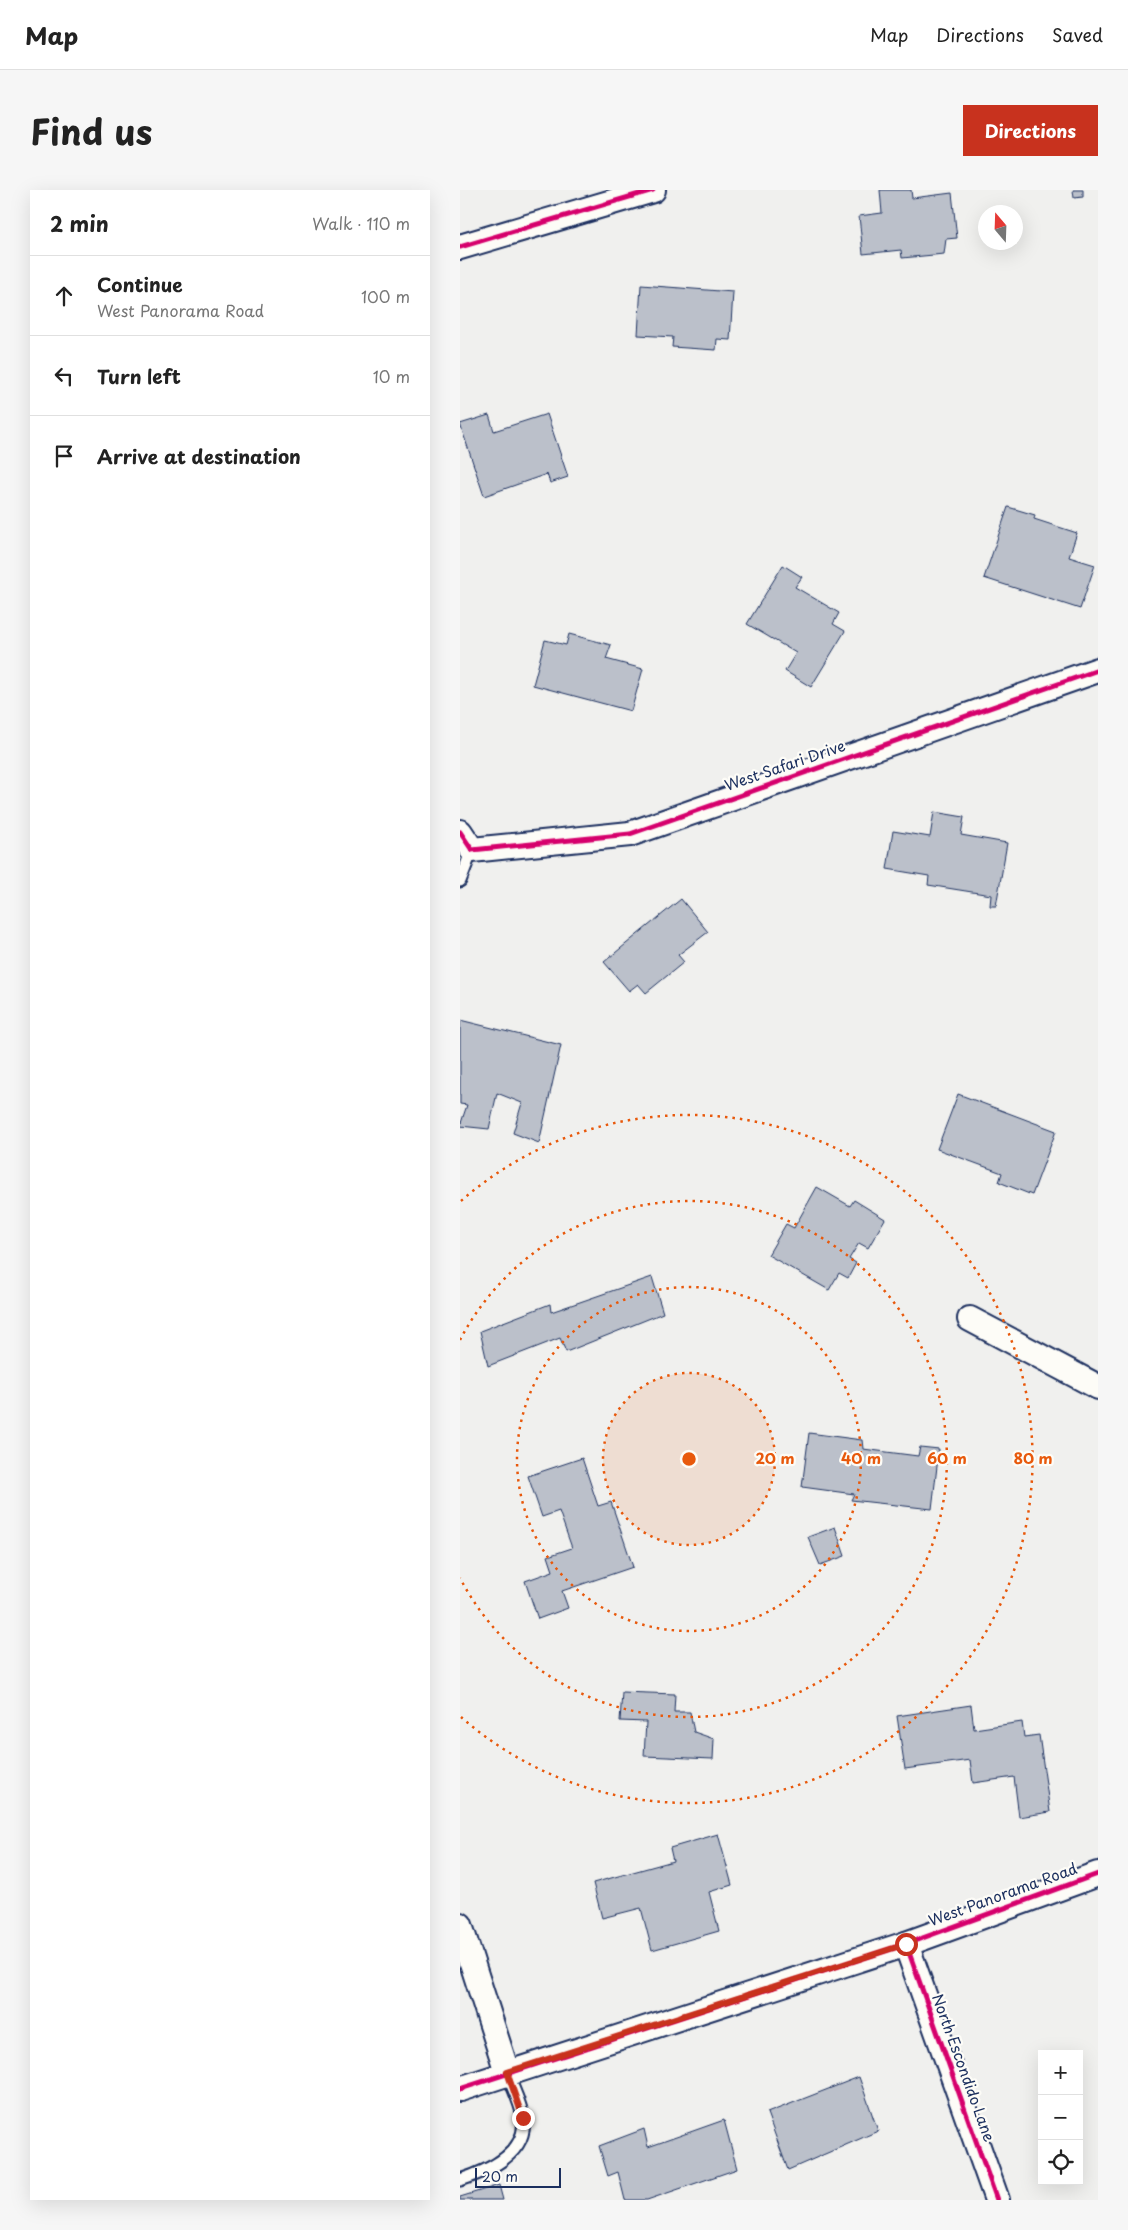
<!DOCTYPE html>
<html lang="en">
<head>
<meta charset="utf-8">
<style>
	body { margin:0; font-family:"Playpen Sans",sans-serif; background:#f6f6f6; color:#222 }
	.controls { position:absolute; right:15px; bottom:15px; display:grid; overflow:hidden; border-radius:0px; box-shadow:0 5px 20px #0002 }
	.controls button { width:45px; height:45px; display:grid; place-items:center; padding:0; border:0; border-bottom:1px solid #e0e0e0; background:#fff; color:#222; font:25px sans-serif }
	.compass { position:absolute; left:518px; top:15px; width:45px; height:45px; border-radius:50%; background:#fff; box-shadow:0 5px 20px #0002; rotate:341deg }
	.scale { position:absolute; left:15px; bottom:12px; width:86px; box-sizing:border-box; padding-left:5px; border:2px solid #1b2f5e; border-top:0; font-size:14px; line-height:18px; white-space:nowrap; color:#1b2f5e; -webkit-text-stroke:4px #fdfcf7; paint-order:stroke }
	.stop { position:absolute; width:15px; height:15px; margin:-11px; border:4px solid #c8321e; border-radius:50%; background:#fff }
	.stop.end { background:#c8321e; border-color:#fff; box-shadow:0 1px 5px #0008 }
	.list { margin:0; padding:0; list-style:none }
	h2 { display:flex; justify-content:space-between; align-items:center; height:65px; margin:0; padding:0 20px; font-size:21px }
	h2 small { font-size:16px; font-weight:400; color:#767676 }
	.list li { display:grid; grid-template-columns:32px 1fr auto; gap:15px; align-items:center; box-sizing:border-box; height:80px; padding:0 20px; border-top:1px solid #e0e0e0 }
	.list b { display:block; font-size:19px; white-space:nowrap }
	.list p { margin:0; font-size:16px; white-space:nowrap; color:#767676 }
	.list em { font-size:16px; font-style:normal; color:#767676 }
	.icon { flex:none; width:28px; height:28px; fill:none; stroke:currentColor; stroke-width:2; stroke-linecap:round; stroke-linejoin:round }
	.map { position:relative; flex:none; width:638px; height:2010px; overflow:hidden; border-radius:0px }
	header { display:flex; align-items:center; gap:30px; box-sizing:border-box; height:70px; padding:0 25px; background:#fff; border-bottom:1px solid #e0e0e0 }
	header strong { font-size:24px }
	nav { display:flex; gap:28px; margin-inline-start:auto; font-size:18px }
	.intro { display:flex; align-items:center; justify-content:space-between; box-sizing:border-box; height:120px; padding:0 30px }
	h1 { margin:0; font-size:35px }
	.button { padding:12px 22px; border-radius:0px; background:#c8321e; color:#fff; font-size:18px; font-weight:700 }
	main { display:flex; gap:30px; padding:0 30px }
	aside { flex:1; background:#fff; border-radius:0px; box-shadow:0 5px 20px #0002 }
	.map>svg:first-child { display:block }
	.building { fill:#bbc0ca; stroke:#1b2f5e }
	.lines { fill:none; stroke-linecap:round; stroke-linejoin:round }
	.lane-casing { stroke:#1b2f5e; stroke-width:15 }
	.street-casing { stroke:#1b2f5e; stroke-width:28 }
	.lane { stroke:#fdfcf7; stroke-width:11 }
	.street { stroke:#fdfcf7; stroke-width:24 }
	.cycleway-casing { stroke:#fdfcf7; stroke-width:8 }
	.cycleway { stroke:#d6006c; stroke-width:5 }
	.route { stroke:#c8321e; stroke-width:6 }
	.ring { fill:none; stroke:#e8590c; stroke-width:2.5; stroke-dasharray:2.5 5 }
	.labels { text-anchor:middle; stroke-width:4.5; stroke-linejoin:round; paint-order:stroke }
	.street-label { font-size:15px; fill:#1b2f5e; stroke:#fdfcf7 }
	.centre { fill:#e8590c; stroke:#fdfcf7; stroke-width:2.5 }
	.ring-label { font-size:15px; text-anchor:middle; font-weight:bold; fill:#e8590c; stroke:#fdfcf7; stroke-width:4.5; stroke-linejoin:round; paint-order:stroke }
</style>
</head>
<body>
<header>
<strong>Map</strong>
<nav><a>Map</a><a>Directions</a><a>Saved</a></nav>
</header>
<div class="intro"><h1>Find us</h1><a class="button">Directions</a></div>
<main>
<aside>
<h2>2 min<small>Walk · 110 m</small></h2>
<ul class="list">
<li><svg class="icon" aria-label="ahead" viewBox="0 0 24 24"><path d="M12 20V5M6 11l6-6 6 6"/></svg><div><b>Continue</b><p>West Panorama Road</p></div><em>100 m</em></li>
<li><svg class="icon" aria-label="left" viewBox="0 0 24 24"><path d="M17 20v-9H6M10 6l-5 5 5 5"/></svg><div><b>Turn left</b></div><em>10 m</em></li>
<li><svg class="icon" aria-label="arrive" viewBox="0 0 24 24"><path d="M6 21V4h12l-3 4 3 4H6"/></svg><div><b>Arrive at destination</b></div></li>
</ul>
</aside>
<div class="map">
<svg width="638" height="2010" viewBox="0 0 638 2010">
	<rect width="100%" height="100%" fill="#f0f0ee"/>
	<filter id="ink" filterUnits="userSpaceOnUse"><feTurbulence type="fractalNoise" baseFrequency=".02" numOctaves="2"/><feDisplacementMap in="SourceGraphic" scale="10" xChannelSelector="R" yChannelSelector="G"/><feConvolveMatrix kernelMatrix="1 2 1 2 8 2 1 2 1" color-interpolation-filters="sRGB"/></filter>
	<g filter="url(#ink)">
		<g class="building">
			<path d="M420 0H451L452 8 492 3 497 48 486 49 484 64 442 68 441 60 403 64 399 26 422 23Z"/>
			<path d="M613 0H623V7L614 8Z"/>
			<path d="M181 95 273 102 270 150 257 149 256 160 212 157 213 147 178 145Z"/>
			<path d="M87 224 108 287 90 293 87 284 24 306 0 234 29 225 34 241Z"/>
			<path d="M548 317 575 325 574 329 617 343 609 367 635 375 620 419 524 388Z"/>
			<path d="M323 375 342 387 335 397 379 423 373 434 385 441 351 497 325 481 336 463 287 434Z"/>
			<path d="M109 444 151 455 146 469 183 479 171 521 73 495 85 450 106 455Z"/>
			<path d="M474 622 504 627 501 645 547 653 536 716H530L531 705 468 695 469 686 427 679 433 641 470 647Z"/>
			<path d="M221 709 248 742 218 765 224 772 186 803 178 794 169 801 144 772Z"/>
			<path d="M0 830 101 855 79 953 53 943 62 913 37 903 29 939 0 936 7 915 0 914Z"/>
			<path d="M498 904 596 941 572 1005 539 992 542 983 477 959Z"/>
			<path d="M357 997 390 1016 394 1010 425 1029 408 1058 399 1053 389 1069 396 1073 388 1088 379 1083 369 1100 308 1065 326 1034 334 1038Z"/>
			<path d="M192 1087 203 1123 106 1162 100 1148 28 1176 20 1141 90 1114 91 1122Z"/>
			<path d="M349 1243 402 1250 403 1259 458 1266 460 1257 479 1259 472 1319 391 1310 394 1304 342 1297Z"/>
			<path d="M122 1268 138 1316 151 1312 173 1377 102 1401 108 1418 78 1429 65 1391 93 1381 88 1366 112 1358 99 1321 82 1327 68 1286Z"/>
			<path d="M375 1337 385 1366 360 1375 348 1347Z"/>
			<path d="M162 1502 215 1504 214 1522H230L234 1542 254 1549 253 1569 184 1566 186 1532 160 1531Z"/>
			<path d="M511 1515 514 1539 562 1532 564 1547 579 1545 590 1622 559 1627 554 1587 513 1593 510 1570 445 1579 437 1526Z"/>
			<path d="M258 1644 272 1695 249 1702 259 1741 192 1760 181 1718 142 1728 133 1693 213 1671 210 1658Z"/>
			<path d="M399 1887 418 1941 328 1980 307 1923Z"/>
			<path d="M264 1930 277 1979 187 2010H165L158 1982 148 1986 139 1956 184 1939 188 1957Z"/>
			<path d="M39 1995 43 2010H0V2007Z"/>
		</g>
		<g class="lines">
			<g class="lane-casing">
				<g id="lane">
					<path d="M0 691 12 660"/>
					<path d="M0 1990C28 1981 69 1963 63 1927 60 1911 52 1897 47 1882"/>
				</g>
			</g>
			<g class="street-casing">
				<g id="street">
					<path d="M0 57 193 0"/>
					<path d="M0 642 12 660 170 644 638 480"/>
					<path d="M510 1129 638 1197"/>
					<path d="M0 1735 47 1882"/>
					<path d="M446 1754 537 2010"/>
					<path d="M0 1899 446 1754 638 1684"/>
				</g>
			</g>
			<use href="#lane" class="lane"/>
			<use href="#street" class="street"/>
			<g class="cycleway-casing">
				<g id="cycleway">
					<path d="M0 57 193 0"/>
					<path d="M0 642 12 660 170 644 638 480"/>
					<path d="M446 1754 537 2010"/>
					<path d="M0 1899 446 1754 638 1684"/>
				</g>
			</g>
			<use href="#cycleway" class="cycleway"/>
		</g>
	</g>
	<g class="lines" filter="url(#ink)">
		<path class="route" d="M63 1928 47 1882 446 1754"/>
	</g>
	<circle cx="229" cy="1269" r="86" fill="#e8590c" fill-opacity=".12"/>
	<g class="ring">
		<circle cx="229" cy="1269" r="86"/>
		<circle cx="229" cy="1269" r="172"/>
		<path d="M0 1150A258 258 0 1 1 0 1388"/>
		<path d="M1 1011A344 344 0 1 1 1 1527"/>
	</g>
	<g class="labels">
		<g class="street-label">
			<text transform="translate(325 576) rotate(-19)" y="5">West Safari Drive</text>
			<text transform="translate(543 1705) rotate(-20)" y="5">West Panorama Road</text>
			<text transform="translate(503 1878) rotate(70)" y="5">North Escondido Lane</text>
		</g>
	</g>
	<circle cx="229" cy="1269" r="8" class="centre"/>
	<g class="ring-label">
		<text x="315" y="1274">20 m</text>
		<text x="401" y="1274">40 m</text>
		<text x="487" y="1274">60 m</text>
		<text x="573" y="1274">80 m</text>
	</g>
</svg>
<div class="controls">
<button>+</button>
<button>−</button>
<button><svg class="icon" aria-label="locate" viewBox="0 0 24 24"><circle cx="12" cy="12" r="6"/><path d="M12 2v4M12 18v4M2 12h4M18 12h4"/></svg></button>
</div>
<svg class="compass" viewBox="-18 -18 36 36"><path d="M0-13l5 13h-10z" fill="#e53935"/><path d="M0 13l5-13h-10z" fill="#767676"/></svg>
<div class="scale">20 m</div>
<div class="stop" style="left:446px;top:1754px"></div>
<div class="stop end" style="left:63px;top:1928px"></div>
</div>
</main>
</body>
</html>
